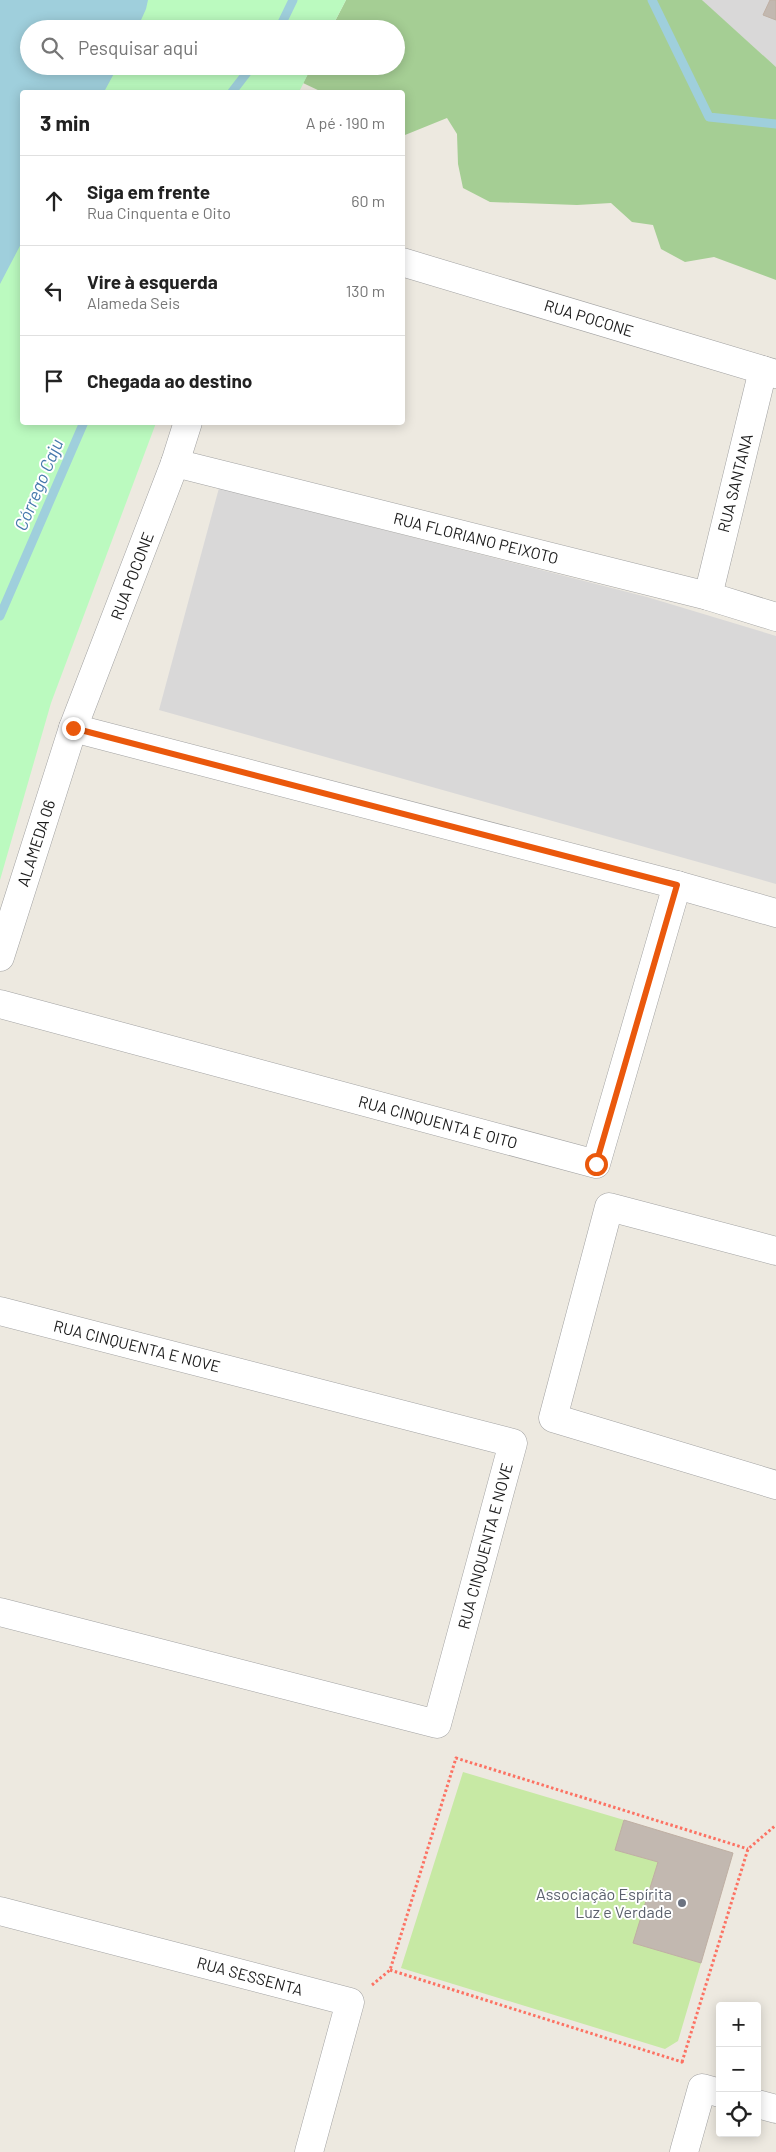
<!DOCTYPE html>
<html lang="pt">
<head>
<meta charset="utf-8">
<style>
	body { margin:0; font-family:Barlow,sans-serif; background:#f2f2f2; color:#222 }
	.controls { position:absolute; right:15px; bottom:15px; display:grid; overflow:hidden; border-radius:5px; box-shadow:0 2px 12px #0003 }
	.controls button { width:45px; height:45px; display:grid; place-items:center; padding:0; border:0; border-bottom:1px solid #e0e0e0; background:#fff; color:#222; font:25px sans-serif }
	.stop { position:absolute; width:15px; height:15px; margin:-11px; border:4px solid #ea580c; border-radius:50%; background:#fff }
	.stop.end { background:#ea580c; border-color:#fff; box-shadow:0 1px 5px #0008 }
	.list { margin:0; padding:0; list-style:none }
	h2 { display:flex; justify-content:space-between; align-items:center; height:65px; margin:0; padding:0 20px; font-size:21px }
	h2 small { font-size:16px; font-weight:400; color:#767676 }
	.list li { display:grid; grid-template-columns:32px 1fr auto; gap:15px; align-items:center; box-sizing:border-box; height:90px; padding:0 20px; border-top:1px solid #e0e0e0 }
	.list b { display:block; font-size:19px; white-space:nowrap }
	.list p { margin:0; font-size:16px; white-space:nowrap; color:#767676 }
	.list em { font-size:16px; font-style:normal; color:#767676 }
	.icon { flex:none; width:28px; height:28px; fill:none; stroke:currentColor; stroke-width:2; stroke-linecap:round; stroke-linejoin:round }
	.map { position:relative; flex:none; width:776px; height:2152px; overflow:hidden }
	.search { position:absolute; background:#fff; box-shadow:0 2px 12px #0003; left:20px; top:20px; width:385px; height:55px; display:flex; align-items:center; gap:12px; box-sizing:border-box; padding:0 18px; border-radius:28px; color:#767676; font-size:19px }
	.panel { position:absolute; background:#fff; box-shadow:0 2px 12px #0003; left:20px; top:90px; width:385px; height:335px; border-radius:5px }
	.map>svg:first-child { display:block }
	.residential { fill:#d9d8d8 }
	.grass { fill:#c7e9a4 }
	.forest { fill:#a5ce94 }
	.park { fill:#bbfabf }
	.water { fill:#9fcfdc }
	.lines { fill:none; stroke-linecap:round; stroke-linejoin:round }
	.stream { stroke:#9fcfdc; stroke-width:9 }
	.building { fill:#c2b8b0; stroke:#bfafa3 }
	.street-casing { stroke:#a2a2a2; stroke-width:29 }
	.path { stroke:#fc7263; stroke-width:3; stroke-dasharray:2.5 2.5; stroke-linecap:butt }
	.street { stroke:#fff; stroke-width:28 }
	.route { stroke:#ea580c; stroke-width:6 }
	.worship-dot { fill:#6b7280; stroke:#fff; stroke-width:2 }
	.labels { text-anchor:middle; stroke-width:4; stroke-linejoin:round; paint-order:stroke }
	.street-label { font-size:16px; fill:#1b1b1b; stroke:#fff }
	.worship-label { font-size:16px; fill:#5b616d; stroke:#fff; text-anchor:end }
	.water-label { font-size:18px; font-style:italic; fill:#477aac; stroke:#fff }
</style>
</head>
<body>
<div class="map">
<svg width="776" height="2152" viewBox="0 0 776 2152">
	<rect width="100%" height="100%" fill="#ede9e0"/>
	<g class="residential">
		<path d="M702 0H776V67L710 8Z"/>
		<path d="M219 488 647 597 776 636V884L159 710Z"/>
	</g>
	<path class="grass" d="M463 1772 624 1820 616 1850 658 1862 634 1943 701 1963 678 2041 665 2049 401 1968Z"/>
	<path class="forest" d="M346 0H702L776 67V280L714 257 685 262 661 249 653 225 632 222 611 203 577 205 490 202 463 188 458 164 457 134 447 118 405 135 403 133 402 92H322L303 83 312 66H396V29H331Z"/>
	<path class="park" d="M0 0H346L331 29H29V66H312L299 92H22V422L156 423 51 703 0 880Z"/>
	<path class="water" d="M0 0H148L146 9 137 29H29V66H118L104 92H22V242L0 284Z"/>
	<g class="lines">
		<g class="stream">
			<path d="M652 0 709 117 776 124"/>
			<path d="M279 29 293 0"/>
			<path d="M232 92 252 66"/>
			<path d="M0 616 84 422"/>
		</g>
	</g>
	<g class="building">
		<path d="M770 0H776V20L763 15Z"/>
		<path d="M624 1820 733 1853 701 1963 633 1943 658 1862 615 1850Z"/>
	</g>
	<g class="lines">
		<g class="street-casing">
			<g id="street">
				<path d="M402 262 776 374"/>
				<path d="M175 463 708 596 776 617"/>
				<path d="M708 596 763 370"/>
				<path d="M73 728 677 885 776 913"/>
				<path d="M0 957 73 728 175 463 188 422"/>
				<path d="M0 1004 596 1164 677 885"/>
				<path d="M776 1251 609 1207 553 1418 776 1485"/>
				<path d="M0 1311 513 1443 437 1724 0 1612"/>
				<path d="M0 1911 350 2002 309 2152"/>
				<path d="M757 2104 776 2109"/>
				<path d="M684 2152 702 2088 720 2093"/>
			</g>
		</g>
		<g class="path">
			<path d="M390 1970 682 2062 684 2064"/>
			<path d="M372 1985 390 1970 456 1758 748 1849"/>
			<path d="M682 2062 748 1849 776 1825"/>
		</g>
		<use href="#street" class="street"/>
	</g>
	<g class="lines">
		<path class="route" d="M73 728 677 885 596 1164"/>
	</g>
	<circle class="worship-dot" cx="682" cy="1903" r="5"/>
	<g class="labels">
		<g class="street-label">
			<text transform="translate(589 318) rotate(17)" y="6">RUA POCONE</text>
			<text transform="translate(735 483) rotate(-76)" y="6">RUA SANTANA</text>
			<text transform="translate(476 538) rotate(14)" y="6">RUA FLORIANO PEIXOTO</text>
			<text transform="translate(132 576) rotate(-69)" y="6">RUA POCONE</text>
			<text transform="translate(36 843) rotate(-72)" y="6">ALAMEDA 06</text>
			<text transform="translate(438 1122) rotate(15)" y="6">RUA CINQUENTA E OITO</text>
			<text transform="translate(137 1346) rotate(14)" y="6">RUA CINQUENTA E NOVE</text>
			<text transform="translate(485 1546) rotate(-75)" y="6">RUA CINQUENTA E NOVE</text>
			<text transform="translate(250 1976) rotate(15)" y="6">RUA SESSENTA</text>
		</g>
		<g class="worship-label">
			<text x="672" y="1900">Associação Espírita<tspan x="672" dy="18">Luz e Verdade</tspan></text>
		</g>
		<g class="water-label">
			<text transform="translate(39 485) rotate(-67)" y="6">Córrego Caju</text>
		</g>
	</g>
</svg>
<div class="controls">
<button>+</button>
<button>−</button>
<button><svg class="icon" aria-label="locate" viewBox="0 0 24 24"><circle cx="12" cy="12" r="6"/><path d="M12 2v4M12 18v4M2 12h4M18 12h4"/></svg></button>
</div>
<div class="stop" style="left:596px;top:1164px"></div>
<div class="stop end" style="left:73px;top:728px"></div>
<div class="search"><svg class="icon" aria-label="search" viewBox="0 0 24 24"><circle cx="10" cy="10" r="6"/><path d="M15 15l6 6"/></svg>Pesquisar aqui</div>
<section class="panel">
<h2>3 min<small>A pé · 190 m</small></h2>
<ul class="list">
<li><svg class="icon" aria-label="ahead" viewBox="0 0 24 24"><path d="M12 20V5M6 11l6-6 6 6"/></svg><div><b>Siga em frente</b><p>Rua Cinquenta e Oito</p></div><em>60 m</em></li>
<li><svg class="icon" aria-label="left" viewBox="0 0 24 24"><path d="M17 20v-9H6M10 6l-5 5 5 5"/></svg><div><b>Vire à esquerda</b><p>Alameda Seis</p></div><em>130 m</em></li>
<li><svg class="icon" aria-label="arrive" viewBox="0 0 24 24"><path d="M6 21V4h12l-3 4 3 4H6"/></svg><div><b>Chegada ao destino</b></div></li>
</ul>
</section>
</div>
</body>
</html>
